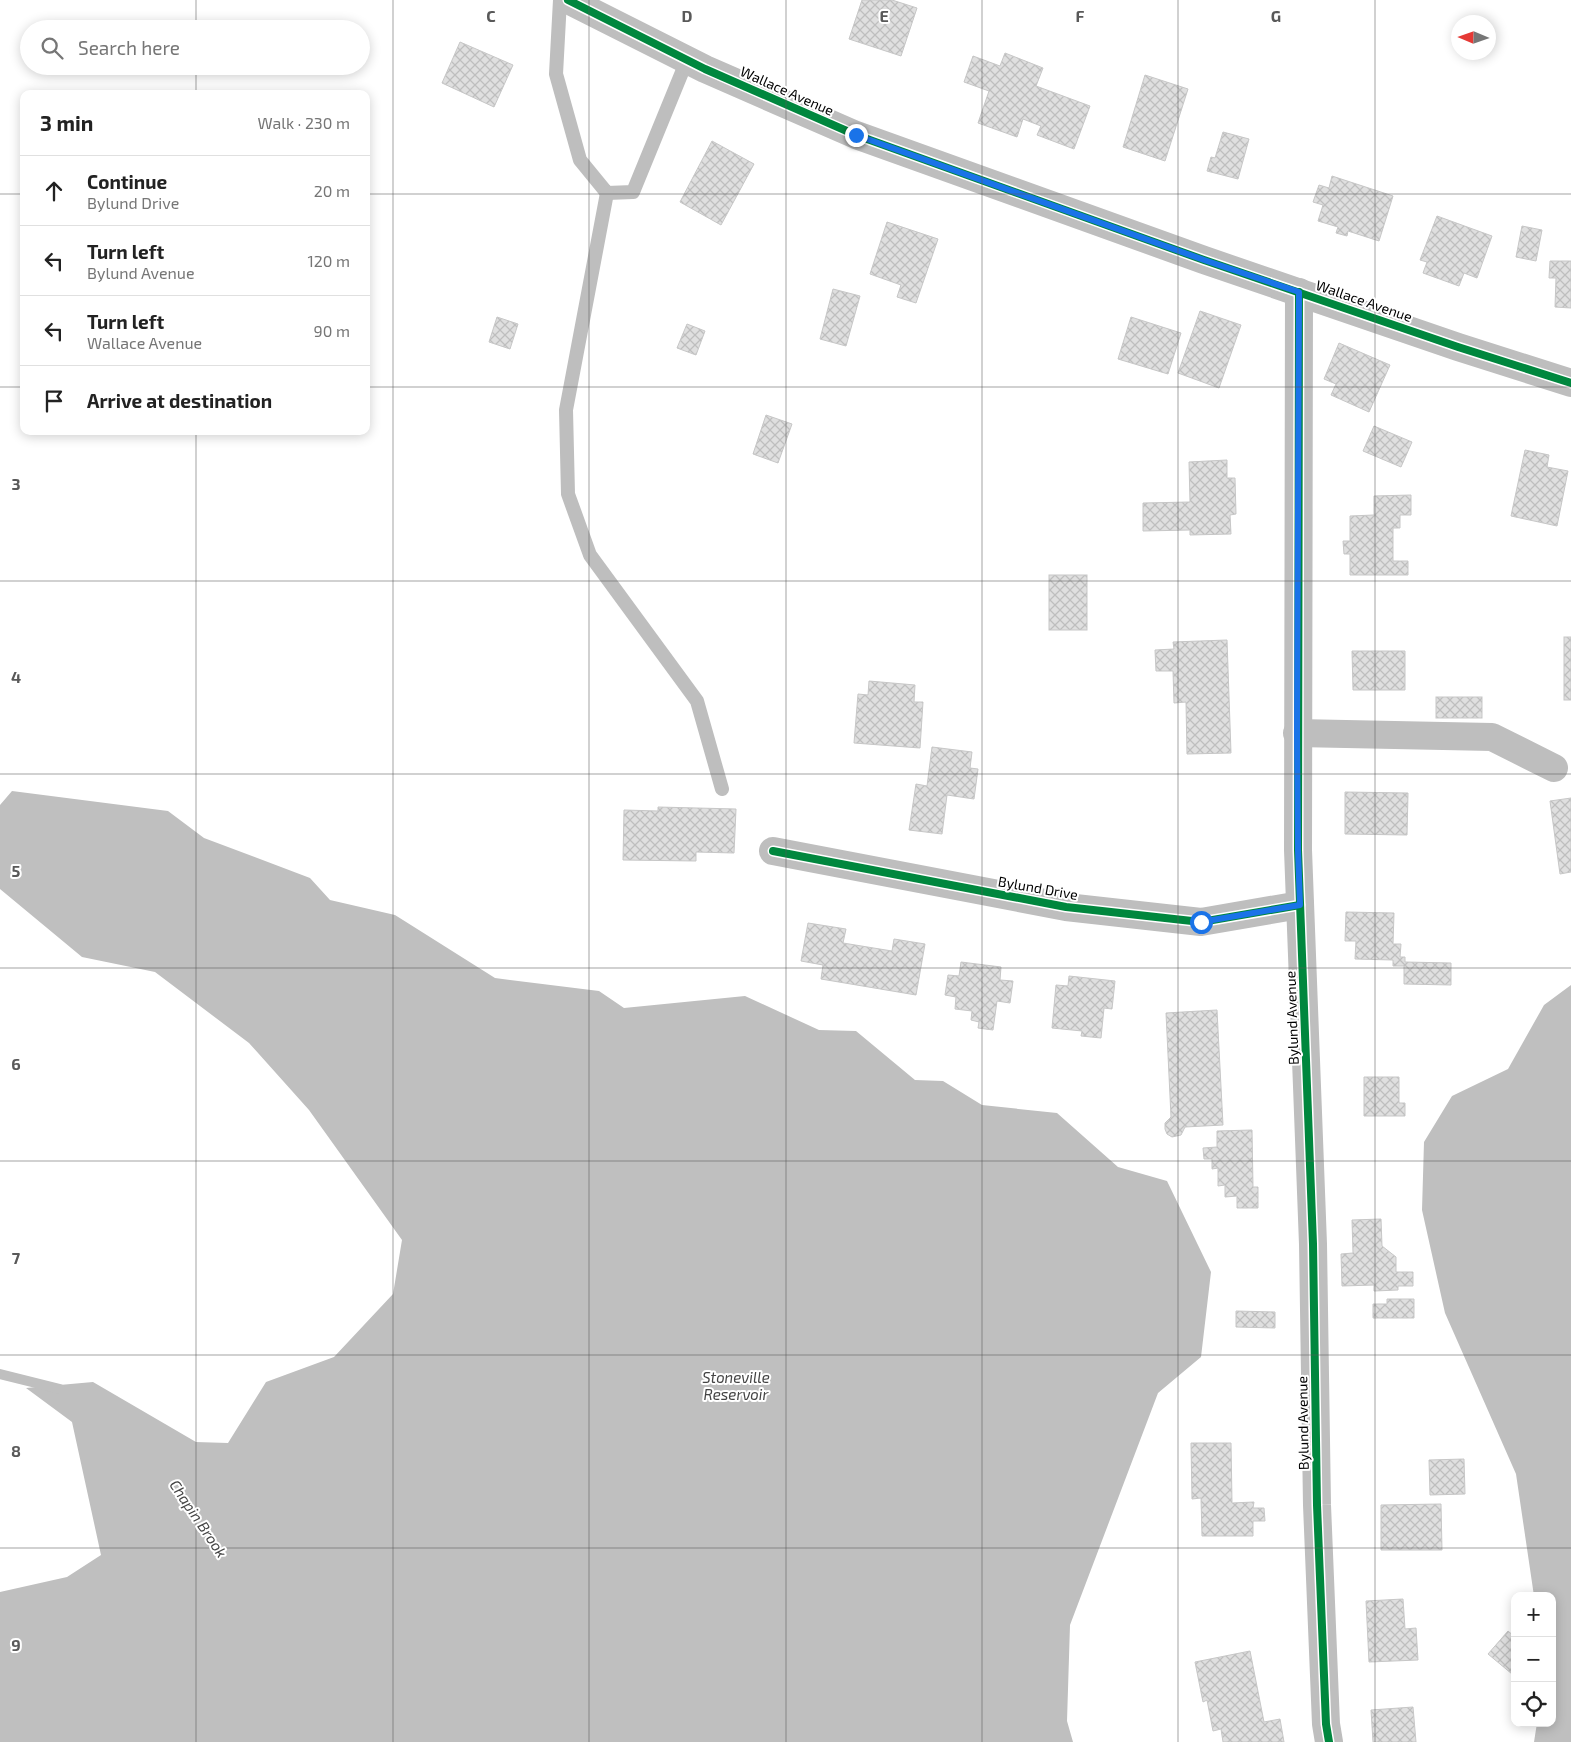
<!DOCTYPE html>
<html lang="en">
<head>
<meta charset="utf-8">
<style>
	body { margin:0; font-family:"Exo 2",sans-serif; background:#f6f6f6; color:#222 }
	.controls { position:absolute; right:15px; bottom:15px; display:grid; overflow:hidden; border-radius:10px; box-shadow:0 2px 12px #0003 }
	.controls button { width:45px; height:45px; display:grid; place-items:center; padding:0; border:0; border-bottom:1px solid #e0e0e0; background:#fff; color:#222; font:25px sans-serif }
	.compass { position:absolute; left:1451px; top:15px; width:45px; height:45px; border-radius:50%; background:#fff; box-shadow:0 2px 12px #0003; rotate:272deg }
	.stop { position:absolute; width:15px; height:15px; margin:-11px; border:4px solid #1a73e8; border-radius:50%; background:#fff }
	.stop.end { background:#1a73e8; border-color:#fff; box-shadow:0 1px 5px #0008 }
	.list { margin:0; padding:0; list-style:none }
	h2 { display:flex; justify-content:space-between; align-items:center; height:65px; margin:0; padding:0 20px; font-size:21px }
	h2 small { font-size:16px; font-weight:400; color:#767676 }
	.list li { display:grid; grid-template-columns:32px 1fr auto; gap:15px; align-items:center; box-sizing:border-box; height:70px; padding:0 20px; border-top:1px solid #e0e0e0 }
	.list b { display:block; font-size:19px; white-space:nowrap }
	.list p { margin:0; font-size:16px; white-space:nowrap; color:#767676 }
	.list em { font-size:16px; font-style:normal; color:#767676 }
	.icon { flex:none; width:28px; height:28px; fill:none; stroke:currentColor; stroke-width:2; stroke-linecap:round; stroke-linejoin:round }
	.map { position:relative; flex:none; width:1571px; height:1742px; overflow:hidden }
	.search { position:absolute; background:#fff; box-shadow:0 2px 12px #0003; left:20px; top:20px; width:350px; height:55px; display:flex; align-items:center; gap:12px; box-sizing:border-box; padding:0 18px; border-radius:28px; color:#767676; font-size:19px }
	.panel { position:absolute; background:#fff; box-shadow:0 2px 12px #0003; left:20px; top:90px; width:350px; height:345px; border-radius:10px }
	.map>svg:first-child { display:block }
	.water { fill:#bfbfbf }
	.lines { fill:none; stroke-linecap:round; stroke-linejoin:round }
	.stream { stroke:#bfbfbf; stroke-width:10 }
	.building { fill:url(#building-cross-hatch); stroke:#c7c7c7 }
	.lane { stroke:#bebebe; stroke-width:14 }
	.street { stroke:#bebebe; stroke-width:28 }
	.cycleway-casing { stroke:#fff; stroke-width:11 }
	.cycleway { stroke:#00873e; stroke-width:8 }
	.route { stroke:#1a73e8; stroke-width:6 }
	.grid { fill:none; stroke:#595959; stroke-width:1; stroke-opacity:0.55 }
	.labels { text-anchor:middle; stroke-width:4; stroke-linejoin:round; paint-order:stroke }
	.street-label { font-size:14px; fill:#000; stroke:#fff }
	.water-label { font-size:15px; font-style:italic; fill:#444; stroke:#fff }
	.grid-label { font-size:16px; text-anchor:middle; font-weight:bold; fill:#595959; stroke:#fff; stroke-width:4; stroke-linejoin:round; paint-order:stroke }
</style>
</head>
<body>
<div class="map">
<svg width="1571" height="1742" viewBox="0 0 1571 1742">
	<defs>
		<pattern id="building-cross-hatch" width="8" height="8" patternUnits="userSpaceOnUse" patternTransform="scale(1.25)"><rect width="8" height="8" fill="#dfdfdf"/><path d="M0 0l8 8M0 8l8-8" fill="none" stroke="#bebebe"/></pattern>
	</defs>
	<rect width="100%" height="100%" fill="#fff"/>
	<g class="water">
		<path d="M12 791 168 811 204 838 310 878 330 900 395 915 495 978 599 991 624 1008 745 996 819 1030 856 1031 915 1080 943 1081 982 1105 1057 1113 1118 1167 1167 1181 1211 1272 1201 1357 1158 1393 1070 1625 1067 1721 1073 1742H0V1592L67 1577 101 1555 72 1422 26 1388 93 1382 196 1442 228 1443 266 1382 334 1357 393 1294 402 1240 309 1110 249 1043 155 972 82 957 0 889V805Z"/>
		<path d="M1571 985V1742H1534L1537 1723H1552V1596H1534L1516 1474 1445 1313 1422 1210 1424 1142 1452 1096 1508 1069 1544 1005Z"/>
	</g>
	<g class="lines">
		<path class="stream" d="M0 1374 60 1389"/>
	</g>
	<g class="building">
		<path d="M862 0H892L917 8 901 56 849 39Z"/>
		<path d="M460 42 513 65 494 107 442 83Z"/>
		<path d="M1005 53 1043 68 1036 86 1090 106 1074 149 1037 135 1041 126 1023 119 1017 137 978 123 989 91 964 82 973 56 1000 66Z"/>
		<path d="M1145 75 1188 89 1165 161 1123 147Z"/>
		<path d="M1223 132 1249 139 1238 179 1207 171 1211 157 1215 158Z"/>
		<path d="M712 141 754 164 721 225 680 202Z"/>
		<path d="M1332 176 1393 196 1379 241 1348 231 1347 236 1336 233 1338 227 1318 221 1323 205 1313 202 1319 185 1329 188Z"/>
		<path d="M1437 216 1492 236 1477 278 1464 273 1459 286 1423 273 1427 262 1420 260Z"/>
		<path d="M887 222 938 239 916 303 897 297 901 285 870 274Z"/>
		<path d="M1522 226 1542 230 1536 261 1516 257Z"/>
		<path d="M1550 261H1571V308L1555 307 1556 278H1549Z"/>
		<path d="M833 289 860 296 846 346 820 339Z"/>
		<path d="M1200 311 1241 325 1219 388 1178 373Z"/>
		<path d="M497 317 518 324 510 349 489 342Z"/>
		<path d="M1131 317 1181 333 1168 374 1118 359Z"/>
		<path d="M687 324 705 331 696 355 677 348Z"/>
		<path d="M1339 343 1390 365 1369 412 1331 395 1336 384 1324 379Z"/>
		<path d="M766 415 792 424 778 463 753 454Z"/>
		<path d="M1374 426 1412 442 1401 467 1363 451Z"/>
		<path d="M1525 450 1549 455 1547 467 1568 471 1557 526 1511 516Z"/>
		<path d="M1227 460V478H1235L1236 514 1230 515 1231 534 1190 535V530L1143 531V503L1190 502 1189 462Z"/>
		<path d="M1411 495V515H1400V528H1393V561H1408V575H1350V554H1344L1343 541H1350V516L1374 515V496Z"/>
		<rect x="1049" y="575" width="38" height="55"/>
		<rect x="1564" y="637" width="7" height="63"/>
		<path d="M1227 640 1231 753 1187 754 1186 702 1174 703 1173 671H1156L1155 650 1174 649 1173 642Z"/>
		<path d="M1352 651H1405V690H1353Z"/>
		<path d="M869 681 915 685 914 702H923L920 748 854 743 858 694 868 695Z"/>
		<rect x="1436" y="697" width="46" height="21"/>
		<path d="M932 747 972 752 970 768 978 769 974 799 947 795 942 834 909 830 916 784 927 786Z"/>
		<path d="M1345 792 1408 793 1407 835 1345 834Z"/>
		<path d="M1571 798V872L1560 874 1550 801Z"/>
		<path d="M658 807 736 809 734 853 696 852V861L623 860 624 810 658 811Z"/>
		<path d="M1346 912 1394 913 1393 944H1401L1400 957H1405V962L1451 963V985L1404 984V966H1393V960L1355 959 1356 941H1345Z"/>
		<path d="M808 923 846 929 843 943 892 951 894 939 925 944 916 995 821 979 823 965 801 961Z"/>
		<path d="M961 962 1001 967 1000 980 1013 981 1010 1003 997 1001 993 1030 978 1028 979 1022 971 1020 972 1011 955 1009 956 997 945 995 948 975 959 976Z"/>
		<path d="M1069 976 1115 981 1112 1009 1104 1008 1101 1038 1081 1036 1082 1031 1052 1028 1056 985 1068 986Z"/>
		<path d="M1217 1010 1223 1125 1185 1127 1181 1135 1172 1137 1167 1134 1165 1129V1123L1171 1117 1166 1013Z"/>
		<path d="M1364 1077H1399V1103H1405V1116H1364Z"/>
		<path d="M1252 1130 1253 1187H1258V1208H1237V1196L1225 1197V1185L1218 1186V1168L1212 1169V1159H1204L1203 1148 1217 1147V1131Z"/>
		<path d="M1381 1219 1382 1246 1396 1257V1272H1413V1286H1398V1290L1374 1291V1285L1342 1286 1341 1254 1353 1253 1352 1220Z"/>
		<path d="M1387 1299H1414V1318H1373V1304H1387Z"/>
		<path d="M1236 1311 1275 1312V1328L1236 1327Z"/>
		<path d="M1191 1443H1231L1232 1503 1254 1502 1253 1508H1264L1265 1521H1253V1536H1202L1201 1498 1192 1499Z"/>
		<path d="M1464 1459 1465 1494 1430 1495 1429 1460Z"/>
		<path d="M1441 1504 1442 1550H1381V1505Z"/>
		<path d="M1403 1599 1405 1629 1416 1628 1418 1660 1369 1662 1366 1601Z"/>
		<path d="M1508 1631 1515 1637V1671L1512 1674 1488 1654Z"/>
		<path d="M1250 1651 1264 1722 1280 1719 1284 1742H1223L1221 1729 1213 1731 1207 1700 1203 1702 1195 1662Z"/>
		<path d="M1413 1707 1416 1742H1373L1371 1710Z"/>
	</g>
	<g class="lines">
		<g class="lane">
			<path d="M560 0 556 74 580 160 607 193 633 192 687 60"/>
			<path d="M607 193 566 410 568 494 590 555 697 701 722 789"/>
		</g>
		<g class="street">
			<path d="M568 0 705 69 856 135 1204 260 1458 347 1571 383"/>
			<path d="M1299 292 1298 850 1313 1244 1317 1505 1326 1724 1329 1742"/>
			<path d="M1297 733 1492 737 1554 768"/>
			<path d="M773 851 1066 907 1201 922 1300 905"/>
		</g>
		<g class="cycleway-casing">
			<g id="cycleway">
				<path d="M568 0 705 69 856 135 1204 260 1458 347 1571 383"/>
				<path d="M1299 292 1298 850 1313 1244 1317 1505 1326 1724 1329 1742"/>
				<path d="M773 851 1066 907 1201 922 1300 905"/>
			</g>
		</g>
		<use href="#cycleway" class="cycleway"/>
	</g>
	<g class="lines">
		<path class="route" d="M856 135 1204 260 1299 292 1297 733 1298 850 1300 905 1201 922"/>
	</g>
	<path class="grid" d="M196 0V29M393 0V1742M589 0V1742M786 0V1742M982 0V1742M1178 0V1742M1375 0V1742M196 66V94M0 194H24M366 194H1571M0 387H24M366 387H1571M196 431V1742M0 581H1571M0 774H1571M0 968H1571M0 1161H1571M0 1355H1571M0 1548H1571"/>
	<g class="labels">
		<g class="street-label">
			<text transform="translate(787 91) rotate(24)" y="5">Wallace Avenue</text>
			<text transform="translate(1364 301) rotate(19)" y="5">Wallace Avenue</text>
			<text transform="translate(1038 888) rotate(10)" y="5">Bylund Drive</text>
			<text transform="translate(1292 1018) rotate(-92)" y="5">Bylund Avenue</text>
			<text transform="translate(1303 1423) rotate(-91)" y="5">Bylund Avenue</text>
		</g>
		<g class="water-label">
			<text x="736" y="1383">Stoneville<tspan x="736" dy="17">Reservoir</tspan></text>
			<text transform="translate(198 1519) rotate(56)" y="5">Chapin Brook</text>
		</g>
	</g>
	<g class="grid-label">
		<text x="491" y="22">C</text>
		<text x="687" y="22">D</text>
		<text x="884" y="22">E</text>
		<text x="1080" y="22">F</text>
		<text x="1276" y="22">G</text>
		<text x="16" y="490">3</text>
		<text x="16" y="683">4</text>
		<text x="16" y="877">5</text>
		<text x="16" y="1070">6</text>
		<text x="16" y="1264">7</text>
		<text x="16" y="1457">8</text>
		<text x="16" y="1651">9</text>
	</g>
</svg>
<div class="controls">
<button>+</button>
<button>−</button>
<button><svg class="icon" aria-label="locate" viewBox="0 0 24 24"><circle cx="12" cy="12" r="6"/><path d="M12 2v4M12 18v4M2 12h4M18 12h4"/></svg></button>
</div>
<svg class="compass" viewBox="-18 -18 36 36"><path d="M0-13l5 13h-10z" fill="#e53935"/><path d="M0 13l5-13h-10z" fill="#767676"/></svg>
<div class="stop" style="left:1201px;top:922px"></div>
<div class="stop end" style="left:856px;top:135px"></div>
<div class="search"><svg class="icon" aria-label="search" viewBox="0 0 24 24"><circle cx="10" cy="10" r="6"/><path d="M15 15l6 6"/></svg>Search here</div>
<section class="panel">
<h2>3 min<small>Walk · 230 m</small></h2>
<ul class="list">
<li><svg class="icon" aria-label="ahead" viewBox="0 0 24 24"><path d="M12 20V5M6 11l6-6 6 6"/></svg><div><b>Continue</b><p>Bylund Drive</p></div><em>20 m</em></li>
<li><svg class="icon" aria-label="left" viewBox="0 0 24 24"><path d="M17 20v-9H6M10 6l-5 5 5 5"/></svg><div><b>Turn left</b><p>Bylund Avenue</p></div><em>120 m</em></li>
<li><svg class="icon" aria-label="left" viewBox="0 0 24 24"><path d="M17 20v-9H6M10 6l-5 5 5 5"/></svg><div><b>Turn left</b><p>Wallace Avenue</p></div><em>90 m</em></li>
<li><svg class="icon" aria-label="arrive" viewBox="0 0 24 24"><path d="M6 21V4h12l-3 4 3 4H6"/></svg><div><b>Arrive at destination</b></div></li>
</ul>
</section>
</div>
</body>
</html>
